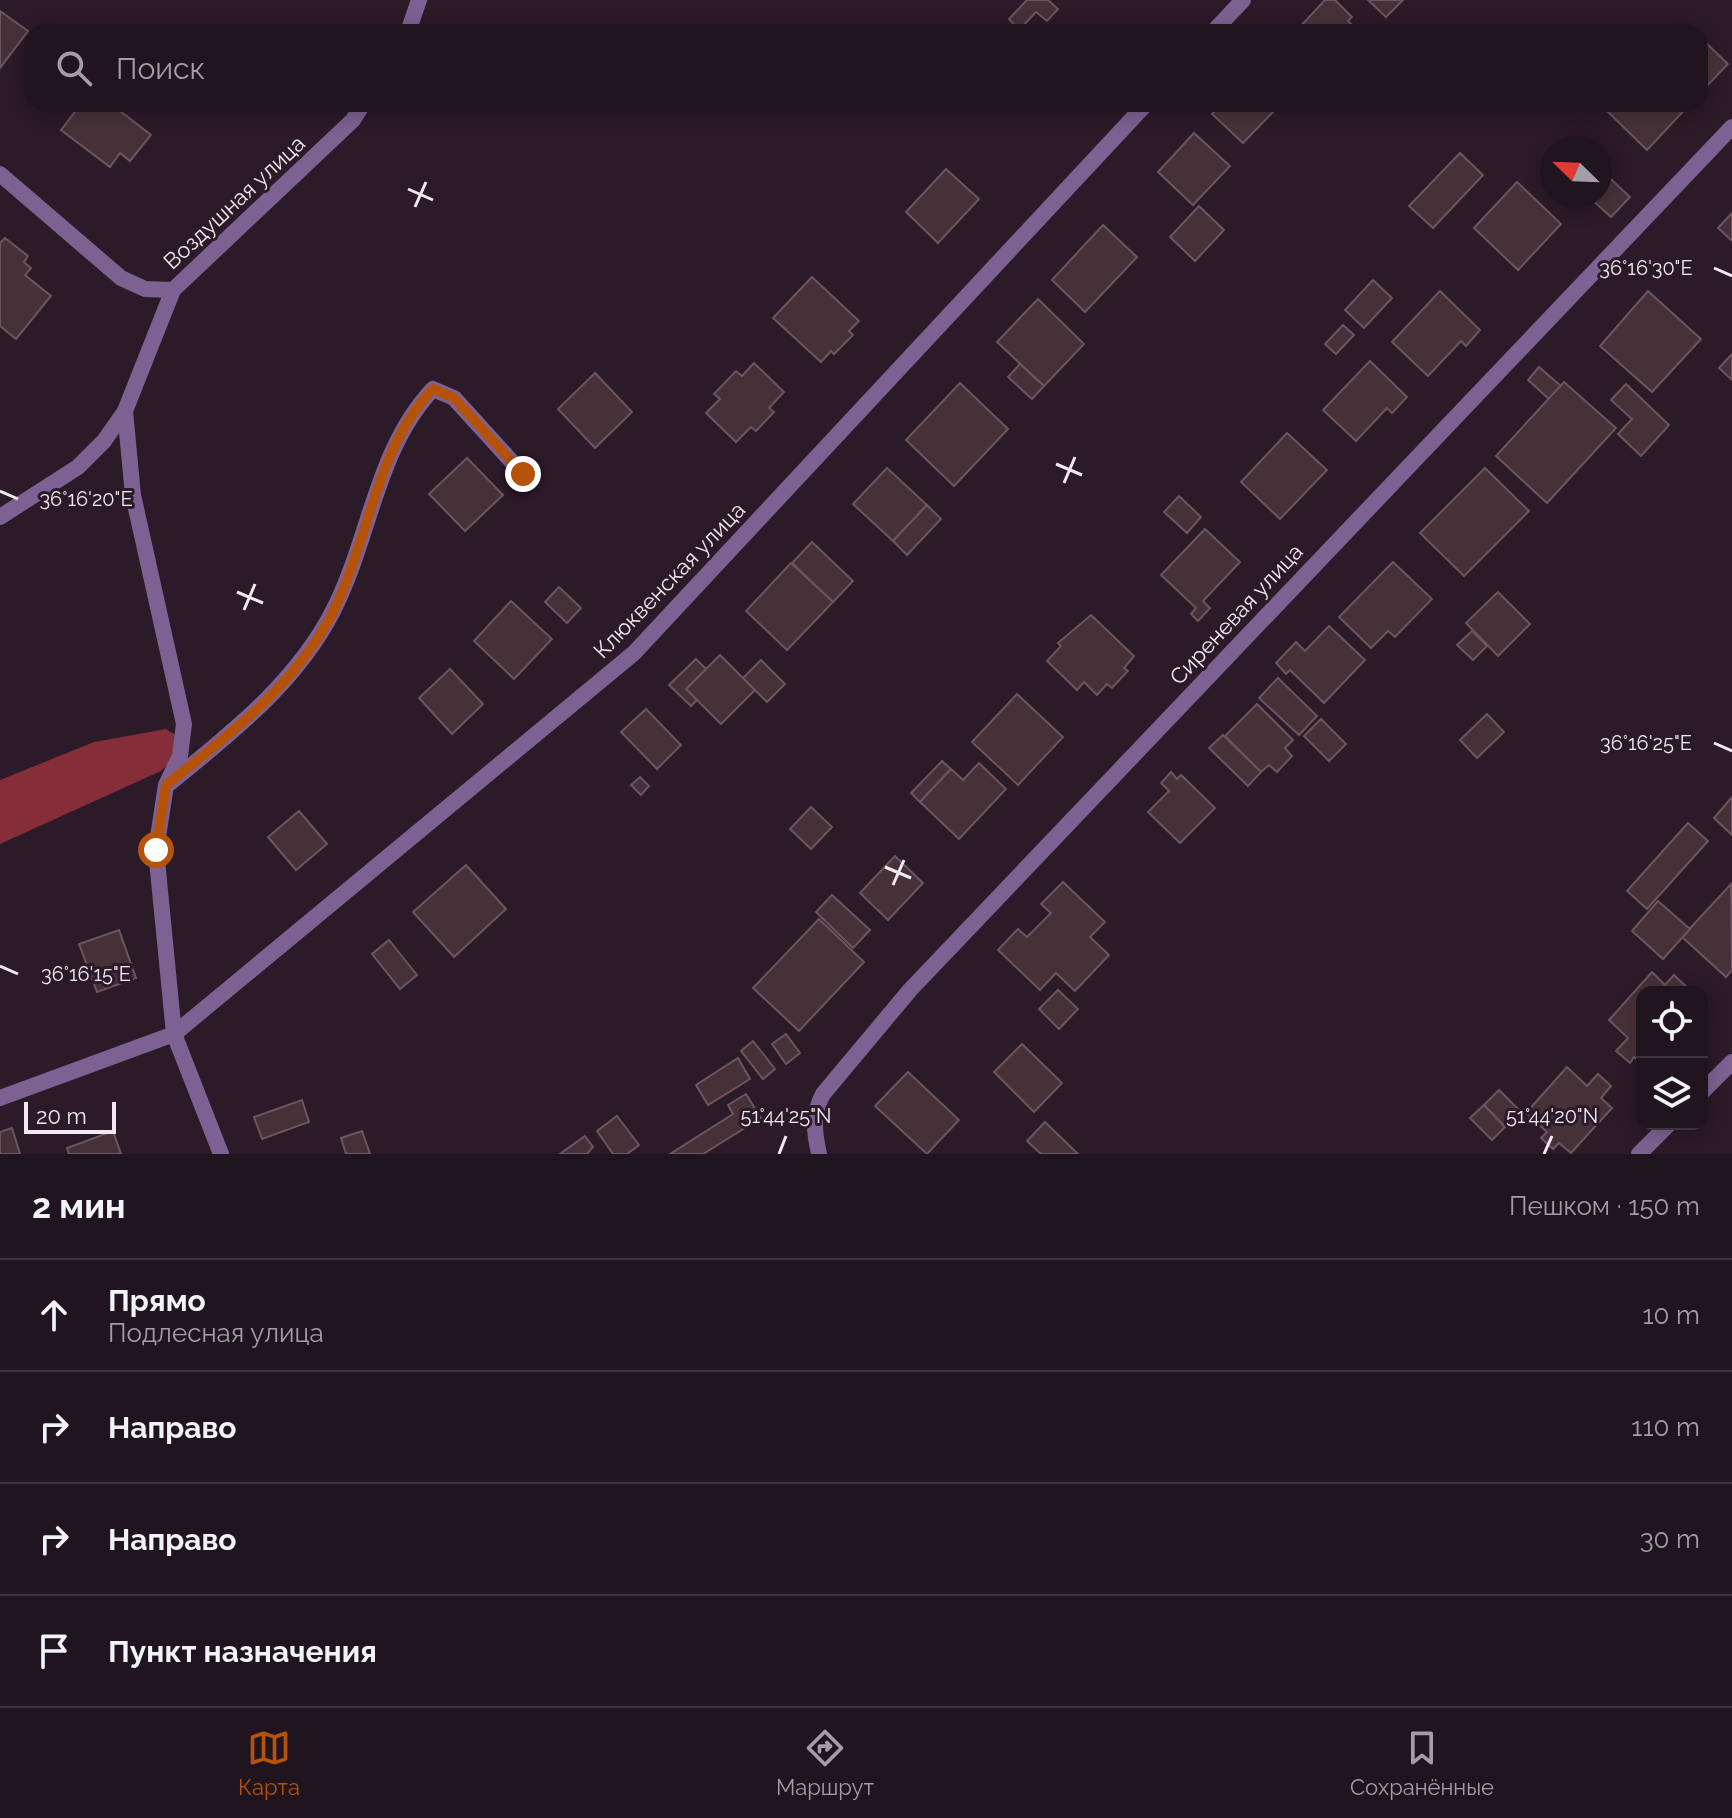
<!DOCTYPE html>
<html lang="ru">
<head>
<meta charset="utf-8">
<style>
	body { margin:0; font-family:Raleway,sans-serif; background:#281d27; color:#f1f3f6 }
	.controls { position:absolute; right:24px; bottom:24px; display:grid; overflow:hidden; border-radius:16px; box-shadow:0 4px 20px #0003 }
	.controls button { width:72px; height:72px; display:grid; place-items:center; padding:0; border:0; border-bottom:2px solid #3d333c; background:#20141e; color:#f1f3f6; font:40px sans-serif }
	.compass { position:absolute; left:1540px; top:136px; width:72px; height:72px; border-radius:50%; background:#20141e; box-shadow:0 4px 20px #0003; rotate:293deg }
	.scale { position:absolute; left:24px; bottom:20px; width:92px; box-sizing:border-box; padding-left:8px; border:4px solid #f3e7f1; border-top:0; font-size:22px; line-height:28px; white-space:nowrap; color:#f3e7f1; -webkit-text-stroke:6px #2b1a28; paint-order:stroke }
	.stop { position:absolute; width:24px; height:24px; margin:-18px; border:6px solid #b45309; border-radius:50%; background:#fff }
	.stop.end { background:#b45309; border-color:#fff; box-shadow:0 2px 8px #0008 }
	.list { margin:0; padding:0; list-style:none }
	h2 { display:flex; justify-content:space-between; align-items:center; height:104px; margin:0; padding:0 32px; font-size:34px }
	h2 small { font-size:26px; font-weight:400; color:#a29ea4 }
	.list li { display:grid; grid-template-columns:52px 1fr auto; gap:24px; align-items:center; box-sizing:border-box; height:112px; padding:0 32px; border-top:2px solid #3d333c }
	.list b { display:block; font-size:30px; white-space:nowrap }
	.list p { margin:0; font-size:26px; white-space:nowrap; color:#a29ea4 }
	.list em { font-size:26px; font-style:normal; color:#a29ea4 }
	.icon { flex:none; width:44px; height:44px; fill:none; stroke:currentColor; stroke-width:2; stroke-linecap:round; stroke-linejoin:round }
	.map { position:relative; flex:none; width:1732px; height:1154px; overflow:hidden }
	.search { position:absolute; background:#20141e; box-shadow:0 4px 20px #0003; left:24px; right:24px; top:24px; height:88px; display:flex; align-items:center; gap:20px; box-sizing:border-box; padding:0 28px; border-radius:24px; color:#a29ea4; font-size:30px }
	.sheet { height:552px; background:#20141e }
	nav { display:flex; justify-content:space-around; align-items:center; box-sizing:border-box; height:112px; border-top:2px solid #3d333c; background:#20141e; font-size:22px; color:#a29ea4 }
	nav a { display:grid; justify-items:center; gap:4px }
	nav .on { color:#b45309 }
	.map>svg:first-child { display:block }
	.forest { fill:#852d39 }
	.building { fill:#473139; stroke:#6d545e; stroke-width:2 }
	.lines { fill:none; stroke-linecap:round; stroke-linejoin:round }
	.street { stroke:#7d6192; stroke-width:16 }
	.route { stroke:#b45309; stroke-width:10 }
	.ticks { fill:none; stroke:#f3e7f1; stroke-width:3 }
	.labels { text-anchor:middle; stroke-width:6; stroke-linejoin:round; paint-order:stroke }
	.street-label { font-size:22px; fill:#f3e7f1; stroke:#2b1a28 }
	.ticks-label { font-size:20px; text-anchor:middle; fill:#f3e7f1; stroke:#2b1a28; stroke-width:6; stroke-linejoin:round; paint-order:stroke }
</style>
</head>
<body>
<div class="map">
<svg width="1732" height="1154" viewBox="0 0 1732 1154">
	<rect width="100%" height="100%" fill="#2b1a28"/>
	<path class="forest" d="M166 729 177 736 178 755 161 771 0 844V780L94 742Z"/>
	<g class="building">
		<path d="M1027 0H1048L1058 9 1047 21 1036 12 1019 30 1009 19Z"/>
		<path d="M1325 0H1335L1352 17 1348 21 1359 32H1295Z"/>
		<path d="M1368 0H1403L1386 17Z"/>
		<path d="M0 11 28 31 0 68Z"/>
		<path d="M1700 37 1728 64 1700 93Z"/>
		<path d="M81 104H111L151 135 130 161 120 153 110 167 61 130Z"/>
		<path d="M1222 104H1269L1273 112 1243 143 1212 114Z"/>
		<path d="M1614 104H1690L1647 150 1607 111Z"/>
		<path d="M1194 133 1230 166 1193 205 1158 172Z"/>
		<path d="M1460 153 1483 175 1433 228 1409 206Z"/>
		<path d="M946 169 979 199 938 243 906 212Z"/>
		<path d="M1600 169 1630 197 1611 217 1588 196H1600Z"/>
		<path d="M1517 182 1561 224 1518 270 1474 228Z"/>
		<path d="M1199 206 1224 230 1195 261 1170 237Z"/>
		<path d="M1732 213V241L1718 228Z"/>
		<path d="M1103 225 1137 257 1085 312 1052 280Z"/>
		<path d="M5 238 28 256 24 262 31 268 25 275 51 296 16 339 0 326V243Z"/>
		<path d="M812 277 859 321 849 331 853 335 834 354 831 351 821 362 773 318Z"/>
		<path d="M1373 280 1392 298 1364 328 1345 310Z"/>
		<path d="M1440 291 1480 330 1466 346 1461 341 1428 376 1392 342Z"/>
		<path d="M1648 291 1701 339 1652 392 1600 346Z"/>
		<path d="M1038 299 1084 344 1044 386 997 342Z"/>
		<path d="M1343 325 1354 335 1336 354 1325 344Z"/>
		<path d="M1732 354V380L1719 368Z"/>
		<path d="M1370 361 1407 397 1392 413 1387 408 1356 441 1323 410Z"/>
		<path d="M754 363 784 392 769 408 774 412 756 431 751 427 736 442 706 413 720 399 714 394 736 371 742 376Z"/>
		<path d="M1020 364 1044 386 1032 399 1008 377Z"/>
		<path d="M1539 367 1561 386 1549 399 1528 380Z"/>
		<path d="M595 373 632 412 595 448 558 409Z"/>
		<path d="M1564 382 1616 428 1547 503 1496 456Z"/>
		<path d="M960 383 1008 429 954 486 906 440Z"/>
		<path d="M1626 384 1669 425 1641 456 1618 434 1632 419 1611 400Z"/>
		<path d="M1287 433 1327 470 1280 519 1241 482Z"/>
		<path d="M467 458 503 495 465 531 429 494Z"/>
		<path d="M887 468 927 505 893 541 853 504Z"/>
		<path d="M1485 468 1529 511 1464 576 1420 533Z"/>
		<path d="M1179 496 1201 517 1187 533 1164 512Z"/>
		<path d="M927 505 941 519 907 555 893 541Z"/>
		<path d="M1205 529 1240 562 1203 601 1210 608 1198 621 1191 614 1196 608 1161 575Z"/>
		<path d="M812 542 853 581 833 602 792 563Z"/>
		<path d="M1393 562 1432 599 1395 637 1388 631 1371 648 1339 617Z"/>
		<path d="M791 563 833 602 787 650 746 611Z"/>
		<path d="M559 587 581 608 567 623 545 602Z"/>
		<path d="M1498 592 1530 624 1498 656 1466 623Z"/>
		<path d="M511 601 552 639 514 679 474 641Z"/>
		<path d="M1091 615 1134 656 1124 668 1128 671 1112 688 1107 684 1097 695 1084 682 1077 690 1047 661 1061 646 1058 643Z"/>
		<path d="M1329 626 1365 660 1324 703 1290 670 1286 674 1276 663 1296 642 1305 651Z"/>
		<path d="M1472 631 1487 646 1473 660 1457 645Z"/>
		<path d="M720 655 755 690 721 724 686 689Z"/>
		<path d="M696 659 706 669 686 689 697 700 691 706 669 685Z"/>
		<path d="M761 660 785 684 767 702 743 678Z"/>
		<path d="M450 669 483 704 452 734 419 698Z"/>
		<path d="M1278 678 1317 716 1299 735 1259 698Z"/>
		<path d="M1017 694 1063 737 1018 785 972 742Z"/>
		<path d="M1257 704 1293 740 1285 748 1292 756 1277 772 1269 765 1261 772 1225 736Z"/>
		<path d="M646 709 681 745 657 769 621 732Z"/>
		<path d="M1487 714 1504 732 1477 758 1460 740Z"/>
		<path d="M1321 719 1346 744 1329 761 1304 736Z"/>
		<path d="M1223 735 1261 772 1248 786 1209 748Z"/>
		<path d="M942 761 951 769 920 802 911 793Z"/>
		<path d="M979 763 1006 789 959 839 920 802 951 769 963 780Z"/>
		<path d="M1171 772 1177 779 1181 775 1215 808 1180 843 1148 812 1169 791 1161 783Z"/>
		<path d="M640 777 649 786 641 795 631 785Z"/>
		<path d="M1732 797V835L1714 818Z"/>
		<path d="M811 807 832 827 811 849 790 829Z"/>
		<path d="M299 811 327 844 296 870 268 837Z"/>
		<path d="M1688 823 1708 841 1647 909 1627 891Z"/>
		<path d="M895 856 923 883 888 920 860 893Z"/>
		<path d="M466 865 506 909 454 957 413 912Z"/>
		<path d="M1063 882 1105 922 1090 937 1109 955 1075 991 1056 973 1040 990 998 950 1018 929 1027 937 1051 913 1041 904Z"/>
		<path d="M1731 884 1732 970 1726 977 1682 937Z"/>
		<path d="M832 895 870 930 853 948 816 912Z"/>
		<path d="M1658 901 1690 929 1663 959 1632 931Z"/>
		<path d="M819 919 864 962 799 1031 753 988Z"/>
		<path d="M119 930 136 978 97 992 79 944Z"/>
		<path d="M389 940 417 975 400 989 372 954Z"/>
		<path d="M1652 972 1665 985 1674 975 1692 992H1642V1064L1634 1057 1630 1063 1616 1051 1628 1038 1609 1020Z"/>
		<path d="M1058 990 1078 1009 1059 1029 1039 1009Z"/>
		<path d="M786 1034 800 1053 786 1064 772 1044Z"/>
		<path d="M753 1041 775 1069 763 1079 741 1051Z"/>
		<path d="M1022 1044 1062 1083 1034 1112 994 1072Z"/>
		<path d="M738 1058 750 1079 708 1105 696 1085Z"/>
		<path d="M1567 1067 1587 1086 1598 1074 1611 1086 1601 1098 1612 1108 1571 1153 1559 1143 1553 1149 1541 1138 1547 1132 1526 1113Z"/>
		<path d="M908 1072 959 1120 927 1154 875 1106Z"/>
		<path d="M1499 1090 1521 1112 1505 1127 1484 1105Z"/>
		<path d="M746 1094 761 1118 703 1154H670L733 1114 728 1105Z"/>
		<path d="M302 1100 309 1122 262 1139 254 1117Z"/>
		<path d="M1484 1105 1505 1127 1492 1140 1470 1118Z"/>
		<path d="M617 1116 639 1145 627 1154H613L597 1131Z"/>
		<path d="M1045 1122 1078 1154H1041L1027 1141Z"/>
		<path d="M12 1128 20 1154H0V1132Z"/>
		<path d="M113 1131 121 1154H69L67 1148Z"/>
		<path d="M362 1131 370 1154H346L341 1138Z"/>
		<path d="M585 1136 593 1147 587 1154H560Z"/>
	</g>
	<g class="lines">
		<g class="street">
			<path d="M408 32 419 0"/>
			<path d="M1213 32 1243 0"/>
			<path d="M0 174 121 278 145 289 173 290"/>
			<path d="M125 411 133 495 184 724 180 756 166 785 156 850 174 1034 221 1154"/>
			<path d="M0 517 78 467 104 441 125 411 173 290 353 120 363 104"/>
			<path d="M170 783C231 733 296 683 333 611 370 539 376 449 433 389L454 398 523 474"/>
			<path d="M1702 1092 1732 1062"/>
			<path d="M0 1098 174 1034 634 653 1146 104"/>
			<path d="M819 1154C814 1131 812 1115 823 1094L910 990 1732 127"/>
			<path d="M1639 1154 1669 1124"/>
		</g>
	</g>
	<g class="lines">
		<path class="route" d="M156 850 166 785C229 735 297 684 334 610 369 539 376 448 433 389L454 398 523 474"/>
	</g>
	<path class="ticks" d="M408 189 433 200M415 207 426 182M1714 268 1732 276M1056 464 1082 475M1064 483 1075 457M0 491 18 499M237 592 263 603M244 610 255 584M1714 743 1732 751M885 867 911 878M893 885 904 860M0 966 18 974M779 1154 786 1136M1544 1154 1552 1136"/>
	<g class="labels">
		<g class="street-label">
			<text transform="translate(234 202) rotate(-43)" y="8">Воздушная улица</text>
			<text transform="translate(669 580) rotate(-46)" y="8">Клюквенская улица</text>
			<text transform="translate(1236 614) rotate(-47)" y="8">Сиреневая улица</text>
		</g>
	</g>
	<g class="ticks-label">
		<text x="1646" y="275">36°16'30"E</text>
		<text x="86" y="506">36°16'20"E</text>
		<text x="1646" y="750">36°16'25"E</text>
		<text x="86" y="981">36°16'15"E</text>
		<text x="786" y="1123">51°44'25"N</text>
		<text x="1552" y="1123">51°44'20"N</text>
	</g>
</svg>
<div class="controls">
<button><svg class="icon" aria-label="locate" viewBox="0 0 24 24"><circle cx="12" cy="12" r="6"/><path d="M12 2v4M12 18v4M2 12h4M18 12h4"/></svg></button>
<button><svg class="icon" aria-label="layers" viewBox="0 0 24 24"><path d="M12 4l9 5-9 5-9-5zM3 14l9 5 9-5"/></svg></button>
</div>
<svg class="compass" viewBox="-18 -18 36 36"><path d="M0-13l5 13h-10z" fill="#e53935"/><path d="M0 13l5-13h-10z" fill="#a29ea4"/></svg>
<div class="scale">20 m</div>
<div class="stop" style="left:156px;top:850px"></div>
<div class="stop end" style="left:523px;top:474px"></div>
<div class="search"><svg class="icon" aria-label="search" viewBox="0 0 24 24"><circle cx="10" cy="10" r="6"/><path d="M15 15l6 6"/></svg>Поиск</div>
</div>
<section class="sheet">
<h2>2 мин<small>Пешком · 150 m</small></h2>
<ul class="list">
<li><svg class="icon" aria-label="ahead" viewBox="0 0 24 24"><path d="M12 20V5M6 11l6-6 6 6"/></svg><div><b>Прямо</b><p>Подлесная улица</p></div><em>10 m</em></li>
<li><svg class="icon" aria-label="right" viewBox="0 0 24 24"><path d="M7 20v-9h11M14 6l5 5-5 5"/></svg><div><b>Направо</b></div><em>110 m</em></li>
<li><svg class="icon" aria-label="right" viewBox="0 0 24 24"><path d="M7 20v-9h11M14 6l5 5-5 5"/></svg><div><b>Направо</b></div><em>30 m</em></li>
<li><svg class="icon" aria-label="arrive" viewBox="0 0 24 24"><path d="M6 21V4h12l-3 4 3 4H6"/></svg><div><b>Пункт назначения</b></div></li>
</ul>
</section>
<nav>
<a class="on"><svg class="icon" aria-label="map" viewBox="0 0 24 24"><path d="M3 6l6-2 6 2 6-2v14l-6 2-6-2-6 2zM9 4v14M15 6v14"/></svg>Карта</a>
<a><svg class="icon" aria-label="directions" viewBox="0 0 24 24"><path d="M12 3l9 9-9 9-9-9zM9 14v-3h6M13 9l2 2-2 2"/></svg>Маршрут</a>
<a><svg class="icon" aria-label="saved" viewBox="0 0 24 24"><path d="M7 4h10v16l-5-4-5 4z"/></svg>Сохранённые</a>
</nav>
</body>
</html>
